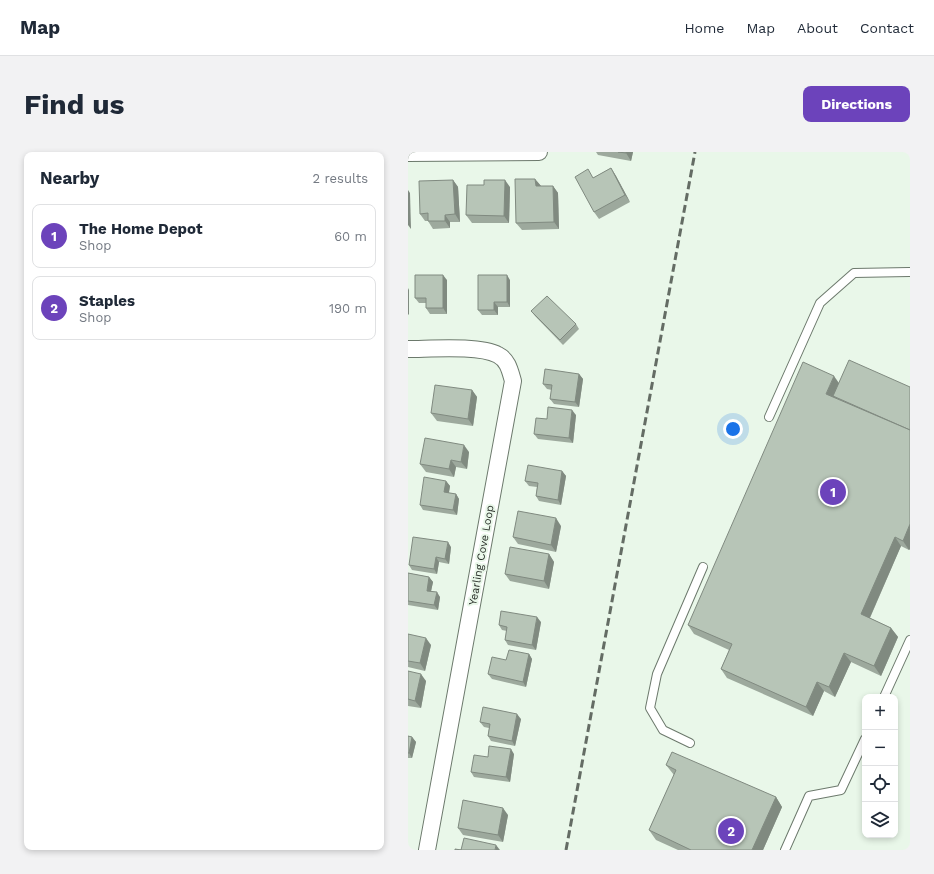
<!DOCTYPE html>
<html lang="en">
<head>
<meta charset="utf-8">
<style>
	body { margin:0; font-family:"Work Sans",sans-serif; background:#f2f2f3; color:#1f2937 }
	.controls { position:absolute; right:12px; bottom:12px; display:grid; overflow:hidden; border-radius:8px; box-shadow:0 2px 6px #0003 }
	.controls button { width:36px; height:36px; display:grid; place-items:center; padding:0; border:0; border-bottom:1px solid #e0e1e3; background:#fff; color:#1f2937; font:20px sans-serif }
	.you { position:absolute; left:325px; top:277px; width:14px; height:14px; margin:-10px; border:3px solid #fff; border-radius:50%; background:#1a73e8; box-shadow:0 0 0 6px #1a73e833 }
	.badge { display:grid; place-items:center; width:26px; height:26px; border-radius:50%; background:#6c43bb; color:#fff; font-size:13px; font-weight:700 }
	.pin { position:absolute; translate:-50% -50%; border:2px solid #fff; box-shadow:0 1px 4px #0006 }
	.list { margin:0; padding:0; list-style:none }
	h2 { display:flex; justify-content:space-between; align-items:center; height:52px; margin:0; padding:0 16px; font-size:17px }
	h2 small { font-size:13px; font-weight:400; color:#747a83 }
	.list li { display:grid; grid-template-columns:26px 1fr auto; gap:12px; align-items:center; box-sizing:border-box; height:64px; margin:0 8px 8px; padding:0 8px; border:1px solid #e0e1e3; border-radius:8px }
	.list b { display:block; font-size:15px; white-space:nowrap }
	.list p { margin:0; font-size:13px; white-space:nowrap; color:#747a83 }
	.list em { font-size:13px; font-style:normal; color:#747a83 }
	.icon { flex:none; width:22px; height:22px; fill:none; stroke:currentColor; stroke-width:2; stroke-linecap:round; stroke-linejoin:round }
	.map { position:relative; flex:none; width:502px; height:698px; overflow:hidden; border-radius:8px }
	header { display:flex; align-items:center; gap:24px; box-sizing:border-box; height:56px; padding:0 20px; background:#fff; border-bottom:1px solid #e0e1e3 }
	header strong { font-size:19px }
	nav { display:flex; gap:22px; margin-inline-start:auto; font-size:14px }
	.intro { display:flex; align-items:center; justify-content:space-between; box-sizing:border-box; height:96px; padding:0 24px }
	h1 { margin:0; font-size:28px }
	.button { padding:10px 18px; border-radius:8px; background:#6c43bb; color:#fff; font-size:14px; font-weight:700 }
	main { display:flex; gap:24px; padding:0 24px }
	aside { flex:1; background:#fff; border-radius:8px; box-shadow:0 2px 6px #0003 }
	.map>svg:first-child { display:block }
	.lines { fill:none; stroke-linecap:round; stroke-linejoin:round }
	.lane-casing { stroke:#6c796c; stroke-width:10 }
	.street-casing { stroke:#6c796c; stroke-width:18 }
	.lane { stroke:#fff; stroke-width:8 }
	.street { stroke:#fff; stroke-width:16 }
	.rail { stroke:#646c64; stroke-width:3; stroke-dasharray:8 4; stroke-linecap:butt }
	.wall { fill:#9da99d }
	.shaded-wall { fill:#808a80 }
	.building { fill:#b7c5b7; stroke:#808a80 }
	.labels { text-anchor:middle; stroke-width:4; stroke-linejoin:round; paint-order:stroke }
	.street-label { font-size:11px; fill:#282e28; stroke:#e9f7e9 }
</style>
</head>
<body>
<header>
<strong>Map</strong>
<nav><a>Home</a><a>Map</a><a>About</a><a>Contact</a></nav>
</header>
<div class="intro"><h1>Find us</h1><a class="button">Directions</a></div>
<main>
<aside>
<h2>Nearby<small>2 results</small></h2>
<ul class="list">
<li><span class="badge">1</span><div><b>The Home Depot</b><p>Shop</p></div><em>60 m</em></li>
<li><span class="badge">2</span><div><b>Staples</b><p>Shop</p></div><em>190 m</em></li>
</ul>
</aside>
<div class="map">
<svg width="502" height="698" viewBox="0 0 502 698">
	<rect width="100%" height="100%" fill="#e9f7e9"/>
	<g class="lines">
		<g class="lane-casing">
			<g id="lane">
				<path d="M361 265 412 151 446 121 501 120"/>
				<path d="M476 545 502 488"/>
				<path d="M282 591 255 578 242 556 249 522 295 415"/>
				<path d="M377 698 401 644 433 638 457 587"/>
			</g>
		</g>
		<g class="street-casing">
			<g id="street">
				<path d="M0 1 131 0"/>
				<path d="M0 197C22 197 72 193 90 203 100 208 102 219 105 229L19 698"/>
			</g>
		</g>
		<use href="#lane" class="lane"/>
		<use href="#street" class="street"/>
		<path class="rail" d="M158 698 287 0"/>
	</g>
	<g class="wall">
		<path d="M188 0H225L223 9 190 3Z"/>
		<path d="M203 16 208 24 222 50 191 67 186 60 185 26Z"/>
		<path d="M127 27 133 34H145L150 41 151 77 114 78 108 71Z"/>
		<path d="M45 28 50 35 52 70H42V76L25 77 20 69H17L12 62Z"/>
		<path d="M102 35 101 71H64L58 63Z"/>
		<path d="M39 128V162H22L18 156V151H11L7 146Z"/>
		<path d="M102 128V155H90V163H74L70 158Z"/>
		<path d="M123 159 168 172 171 177 155 193 127 164Z"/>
		<path d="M171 222 175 227 171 255 146 252 142 247 144 238 139 237 135 232Z"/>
		<path d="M431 231 502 235V397L501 398 493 394 462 466 483 476 490 485 473 524 443 510 427 545 416 539 405 564 319 526 313 517 321 498 286 482 280 473Z"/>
		<path d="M64 238 69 245 65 274 29 269 23 261Z"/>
		<path d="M168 263 165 291 130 287 126 282Z"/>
		<path d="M61 300 59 317 48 315 46 325 18 320 12 312Z"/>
		<path d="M154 319 158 324 153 353 131 349 128 344 129 335 121 334 117 329Z"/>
		<path d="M38 329 42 334 41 341 48 342 51 347 49 363 15 358 12 353Z"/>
		<path d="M153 374 148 400 110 392 105 385Z"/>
		<path d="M43 395 41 412 31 410 29 422 4 418 1 413Z"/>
		<path d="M141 402 146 410 141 437 102 429 97 422Z"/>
		<path d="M0 421 21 425 25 430 23 439 32 445 30 458 0 453Z"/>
		<path d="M133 470 128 498 100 493 97 488 99 479 94 478 91 473Z"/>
		<path d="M0 482 23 493 17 519 0 515Z"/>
		<path d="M121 502 124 507 118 535 84 527 80 522 98 508Z"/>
		<path d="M0 519 18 529 13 556 0 554Z"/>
		<path d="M113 567 107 594 83 589 80 584 81 576 76 575 72 570Z"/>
		<path d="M0 584 4 585 8 590 4 606H0Z"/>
		<path d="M106 602 102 630 66 625 63 620Z"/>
		<path d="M258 613 368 645 374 655 355 698H270L248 688 241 678 266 623Z"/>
		<path d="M100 663 95 690 55 683 50 676Z"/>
	</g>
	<g class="shaded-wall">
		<path d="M218 0H225L223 9 218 1Z"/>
		<path d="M203 16 208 24 222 50 217 43Z"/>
		<path d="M127 27 133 34H128Z"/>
		<path d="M45 28 50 35 52 70 47 62Z"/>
		<path d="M97 28 102 35 101 71 96 64Z"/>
		<path d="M145 34 150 41 151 77 146 70Z"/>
		<path d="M0 38 2 41 3 77 0 73Z"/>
		<path d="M37 63 42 70V76L37 69Z"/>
		<path d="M35 123 39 128V162L35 156Z"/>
		<path d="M99 123 102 128V155L99 150Z"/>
		<path d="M0 136 1 138V163L0 162Z"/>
		<path d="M86 150 90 155V163L86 158Z"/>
		<path d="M171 222 175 227 171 255 167 250Z"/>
		<path d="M426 224 433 234 426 249 418 242Z"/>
		<path d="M64 238 69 245 65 274 60 267Z"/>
		<path d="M164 258 168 263 165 291 161 286Z"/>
		<path d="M56 293 61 300 59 317 53 310Z"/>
		<path d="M43 308 48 315 46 325 41 317Z"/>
		<path d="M154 319 158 324 153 353 150 348Z"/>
		<path d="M38 329 42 334 40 345 36 340Z"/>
		<path d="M48 342 51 347 49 363 45 358Z"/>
		<path d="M148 366 153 374 148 400 143 393Z"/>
		<path d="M502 372V397L501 398 495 389Z"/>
		<path d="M487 385 493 394 459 472 453 462Z"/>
		<path d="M40 390 43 395 41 412 37 407Z"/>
		<path d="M141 402 146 410 141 437 136 429Z"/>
		<path d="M28 405 31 410 29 422 26 417Z"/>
		<path d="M21 425 25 430 22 444 19 439Z"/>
		<path d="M29 440 32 445 30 458 26 453Z"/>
		<path d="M129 465 133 470 128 498 124 493Z"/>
		<path d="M483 476 490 485 473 524 466 514Z"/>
		<path d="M18 486 23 493 17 519 12 511Z"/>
		<path d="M436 501 443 510 427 545 421 535Z"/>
		<path d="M121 502 124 507 118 535 115 530Z"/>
		<path d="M13 522 18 529 13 556 7 549Z"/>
		<path d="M409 530 416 539 405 564 398 555Z"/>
		<path d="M109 562 113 567 107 594 104 589Z"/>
		<path d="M4 585 8 590 4 606 1 601Z"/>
		<path d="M103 597 106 602 102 630 98 625Z"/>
		<path d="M368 645 374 655 355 698H344Z"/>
		<path d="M95 656 100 663 95 690 90 683Z"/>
		<path d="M88 693 92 698H87Z"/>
	</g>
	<g class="building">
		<path d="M210 0H218V1Z"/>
		<path d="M203 16 217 43 186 60 167 25 180 17 185 26Z"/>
		<path d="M107 27H127L128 34H145L146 70 108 71Z"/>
		<path d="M45 28 47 62 37 63V69H20V61L12 62 11 29Z"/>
		<path d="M76 28H97L96 64 58 63 59 33H76Z"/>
		<path d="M7 123H35V156H18V146H7Z"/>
		<path d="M70 123H99V150H86V158H70Z"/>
		<path d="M139 144 168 172 152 188 123 159Z"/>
		<path d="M441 208 502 235V278L425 244Z"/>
		<path d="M395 210 426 224 418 242 502 278V372L495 389 487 385 453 462 483 476 466 514 436 501 421 535 409 530 398 555 313 517 324 492 280 473Z"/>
		<path d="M137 217 171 222 167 250 142 247 144 233 135 232Z"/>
		<path d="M27 233 64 238 60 267 23 261Z"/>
		<path d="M140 255 164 258 161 286 126 282 128 266 139 267Z"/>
		<path d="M17 286 56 293 53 310 43 308 41 317 12 312Z"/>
		<path d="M120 313 154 319 150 348 128 344 130 331 117 329Z"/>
		<path d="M16 325 38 329 36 340 48 342 45 358 12 353Z"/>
		<path d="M110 359 148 366 143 393 105 385Z"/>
		<path d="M5 385 40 390 37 407 28 405 26 417 1 413Z"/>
		<path d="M102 395 141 402 136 429 97 422Z"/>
		<path d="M0 421 21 425 19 439 29 440 26 453 0 449Z"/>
		<path d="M93 459 129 465 124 493 97 488 99 475 91 473Z"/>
		<path d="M0 482 18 486 12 511 0 509Z"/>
		<path d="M101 498 121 502 115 530 80 522 84 505 98 508Z"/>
		<path d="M0 519 13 522 7 549 0 547Z"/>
		<path d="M75 555 109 562 104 589 80 584 82 572 72 570Z"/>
		<path d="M0 584 4 585 1 601H0Z"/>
		<path d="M81 594 103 597 98 625 63 620 66 603 80 605Z"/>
		<path d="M264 600 368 645 344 698H283L241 678 268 618 258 613Z"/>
		<path d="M55 648 95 656 90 683 50 676Z"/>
		<path d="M56 686 88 693 87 698H47V697L53 698Z"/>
	</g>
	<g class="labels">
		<g class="street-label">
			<text transform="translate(73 403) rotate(-80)" y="4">Yearling Cove Loop</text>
		</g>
	</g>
</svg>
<div class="controls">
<button>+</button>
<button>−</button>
<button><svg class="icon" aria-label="locate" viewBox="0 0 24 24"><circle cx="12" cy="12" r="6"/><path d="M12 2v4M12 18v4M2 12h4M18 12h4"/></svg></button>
<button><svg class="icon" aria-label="layers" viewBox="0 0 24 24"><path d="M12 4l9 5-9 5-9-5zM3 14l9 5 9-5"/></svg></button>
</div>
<div class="you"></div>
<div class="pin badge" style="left:425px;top:340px">1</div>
<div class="pin badge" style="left:323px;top:679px">2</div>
</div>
</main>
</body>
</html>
